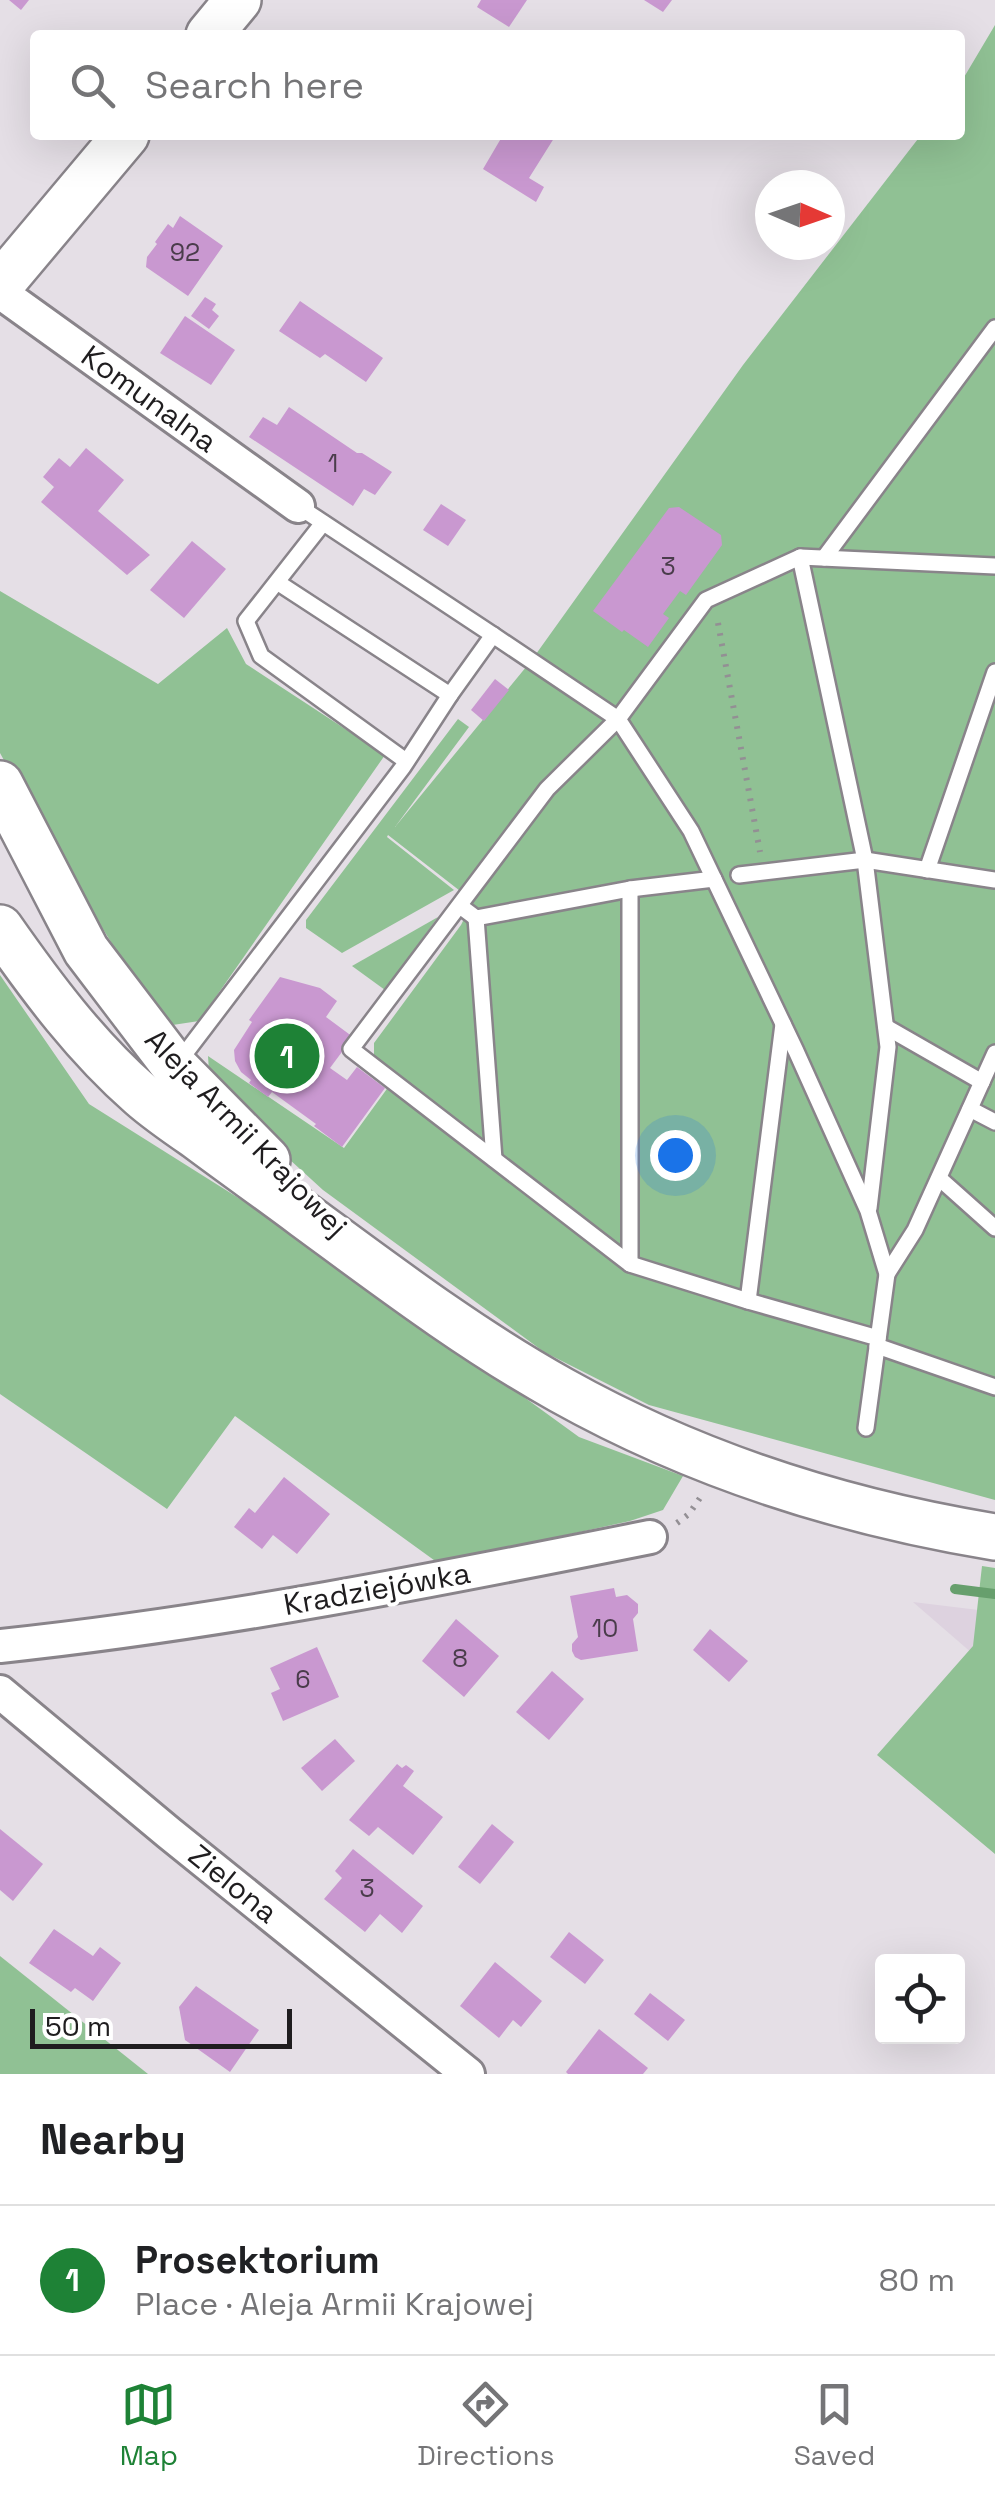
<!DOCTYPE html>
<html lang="en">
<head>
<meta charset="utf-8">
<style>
	body { margin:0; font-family:"Space Grotesk",sans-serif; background:#f6f6f6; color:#202124 }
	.controls { position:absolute; right:30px; bottom:30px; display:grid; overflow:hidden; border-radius:10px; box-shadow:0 10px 40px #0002 }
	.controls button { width:90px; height:90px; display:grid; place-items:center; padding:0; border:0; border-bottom:2px solid #e0e0e0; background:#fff; color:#202124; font:50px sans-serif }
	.compass { position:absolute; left:755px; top:170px; width:90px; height:90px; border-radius:50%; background:#fff; box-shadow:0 10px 40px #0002; rotate:92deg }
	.scale { position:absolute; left:30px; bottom:25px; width:262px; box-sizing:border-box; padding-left:10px; border:5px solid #1f1d1f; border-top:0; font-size:28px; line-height:35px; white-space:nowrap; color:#1f1d1f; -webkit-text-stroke:8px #fff; paint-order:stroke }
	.you { position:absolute; left:675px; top:1155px; width:35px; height:35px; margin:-25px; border:8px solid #fff; border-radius:50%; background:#1a73e8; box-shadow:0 0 0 15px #1a73e833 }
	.badge { display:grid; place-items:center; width:65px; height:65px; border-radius:50%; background:#1e8236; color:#fff; font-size:32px; font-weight:700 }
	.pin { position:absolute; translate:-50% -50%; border:5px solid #fff; box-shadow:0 2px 10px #0006 }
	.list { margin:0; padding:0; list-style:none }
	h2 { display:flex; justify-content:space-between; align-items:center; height:130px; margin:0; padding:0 40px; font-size:42px }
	h2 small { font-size:32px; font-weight:400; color:#757577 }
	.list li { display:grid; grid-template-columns:65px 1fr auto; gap:30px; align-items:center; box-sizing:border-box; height:150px; padding:0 40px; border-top:2px solid #e0e0e0 }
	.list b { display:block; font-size:38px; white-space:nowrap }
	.list p { margin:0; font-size:32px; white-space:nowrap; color:#757577 }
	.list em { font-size:32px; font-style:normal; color:#757577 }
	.icon { flex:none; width:55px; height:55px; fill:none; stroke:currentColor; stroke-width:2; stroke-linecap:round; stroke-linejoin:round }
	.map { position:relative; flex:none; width:995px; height:2074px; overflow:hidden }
	.search { position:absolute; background:#fff; box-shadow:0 10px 40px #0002; left:30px; right:30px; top:30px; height:110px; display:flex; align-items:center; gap:25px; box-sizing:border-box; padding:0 35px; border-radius:10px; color:#757577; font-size:38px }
	.sheet { height:280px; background:#fff }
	nav { display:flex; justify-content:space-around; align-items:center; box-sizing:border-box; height:140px; border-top:2px solid #e0e0e0; background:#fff; font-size:28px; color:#757577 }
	nav a { display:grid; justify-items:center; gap:5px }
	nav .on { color:#1e8236 }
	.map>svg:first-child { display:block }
	.built { fill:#ddd2df }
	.green { fill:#90c194 }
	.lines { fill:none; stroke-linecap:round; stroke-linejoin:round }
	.stream { stroke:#679f6d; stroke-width:10 }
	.building { fill:#c998d0 }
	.lane-casing { stroke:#89848a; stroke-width:20 }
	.street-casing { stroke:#89848a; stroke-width:38 }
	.secondary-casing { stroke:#89848a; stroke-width:50 }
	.path { stroke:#938f94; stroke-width:6; stroke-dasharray:2.5 8; stroke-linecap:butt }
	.lane { stroke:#fff; stroke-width:15 }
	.street { stroke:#fff; stroke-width:32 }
	.secondary { stroke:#fff; stroke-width:45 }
	.labels { text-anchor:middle; stroke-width:8; stroke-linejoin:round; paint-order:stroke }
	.number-label { font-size:25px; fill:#4a3c4b }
	.street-label { font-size:30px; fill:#1f1d1f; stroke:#fff }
</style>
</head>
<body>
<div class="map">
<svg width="995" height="2074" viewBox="0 0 995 2074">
	<rect width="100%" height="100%" fill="#e5dfe6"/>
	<path class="built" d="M913 1602 995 1612V1673Z"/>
	<g class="green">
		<path d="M995 25V1500L649 1405 544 1352 323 1190 210 1087 208 1056 344 1148 397 1075 374 1058V1043L461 925 473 901 388 835 387 837 454 890 342 953 306 928V920L458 719 469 727 395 827 531 661 743 365 921 135H960V84Z"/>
		<path d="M0 591 158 684 227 628 246 664 385 755 199 1021 166 1026 148 1001 54 851 0 753Z"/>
		<path d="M438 917 385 990 352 966Z"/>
		<path d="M0 975 89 1104 323 1251 579 1437 683 1476 663 1510 630 1521 438 1563 235 1416 167 1509 0 1394Z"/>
		<path d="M982 1566 995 1568V1854L877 1755 973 1646Z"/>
		<path d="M0 1956 148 2074H0Z"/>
	</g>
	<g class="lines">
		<path class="stream" d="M955 1589 995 1594"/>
	</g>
	<g class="building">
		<path d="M9 0H29L21 10Z"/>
		<path d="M481 0H527L509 27 477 7Z"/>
		<path d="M644 0H672L663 12Z"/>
		<path d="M503 135H556L529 178 544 187 536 202 483 169Z"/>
		<path d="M180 216 223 246 188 296 146 267 147 257 157 244 155 242 168 224 173 228Z"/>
		<path d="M205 297 216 304 212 310 219 316 209 329 191 316Z"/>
		<path d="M300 301 383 358 366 382 325 354 320 358 279 331Z"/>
		<path d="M185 316 235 350 211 385 160 353Z"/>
		<path d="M289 407 357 453H362L392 472 375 495 364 489 353 506 249 437 263 417 277 425Z"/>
		<path d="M86 448 124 480 98 511 150 555 127 575 41 502 54 487 43 477 59 458 70 467Z"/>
		<path d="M441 504 466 520 448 546 423 530Z"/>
		<path d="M679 507 721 535 722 545 686 595 680 591 663 614 669 618 648 647 624 630 622 632 593 611 669 508Z"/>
		<path d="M192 541 226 569 184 618 150 590Z"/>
		<path d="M495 679 509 690 484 721 471 710Z"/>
		<path d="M280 977 320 988 337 1001 326 1017 353 1037 330 1068 347 1080 357 1067 385 1088 342 1147 314 1126 316 1124 272 1092 268 1097 249 1083 251 1080 241 1072 235 1061 234 1050 252 1022 249 1020Z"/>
		<path d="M284 1477 330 1514 297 1554 273 1535 262 1549 234 1527 249 1508 255 1513Z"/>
		<path d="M614 1588 616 1597 627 1595 638 1604V1613L633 1619 638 1651 581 1660 575 1657 572 1651V1644L578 1637 570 1596Z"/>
		<path d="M456 1619 499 1656 464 1697 422 1661Z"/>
		<path d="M710 1629 748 1661 729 1682 693 1650Z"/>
		<path d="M317 1647 339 1697 283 1721 271 1693 280 1689 270 1668Z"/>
		<path d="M552 1671 584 1699 549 1740 516 1712Z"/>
		<path d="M335 1739 355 1761 322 1791 301 1768Z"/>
		<path d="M397 1764 402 1768 406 1765 414 1771 403 1786 443 1817 413 1855 378 1827 369 1836 349 1820Z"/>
		<path d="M492 1824 514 1842 480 1884 458 1867Z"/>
		<path d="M0 1829 43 1864 13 1901 0 1890Z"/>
		<path d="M353 1849 423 1906 402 1933 380 1914 365 1932 324 1899 342 1878 335 1871Z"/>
		<path d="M54 1929 93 1956 100 1947 121 1963 93 2001 75 1988 71 1992 29 1963Z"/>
		<path d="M569 1932 604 1960 585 1984 550 1957Z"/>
		<path d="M495 1962 542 2001 521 2027 513 2020 499 2038 460 2006Z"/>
		<path d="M196 1986 259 2030 230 2072 185 2040 179 2007Z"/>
		<path d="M650 1993 685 2020 668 2041 634 2014Z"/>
		<path d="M599 2029 648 2068 643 2074H568L566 2072Z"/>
	</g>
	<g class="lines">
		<g class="lane-casing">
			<g id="lane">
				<path d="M323 523 246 621 261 656 406 761"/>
				<path d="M800 557 865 860 888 1047 869 1208"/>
				<path d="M824 558 995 328"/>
				<path d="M277 582 450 695"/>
				<path d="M493 635 618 719 691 831 796 1051 868 1211 887 1274 866 1428"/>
				<path d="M927 870 995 672"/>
				<path d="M739 875 865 860 995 880"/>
				<path d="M630 889V1264"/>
				<path d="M460 906 476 918 630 889 714 879"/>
				<path d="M476 918 494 1159"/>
				<path d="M886 1027 982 1082"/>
				<path d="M177 1064 403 767 450 695 493 635 298 506"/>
				<path d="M970 1109 995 1122"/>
				<path d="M939 1178 995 1228"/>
				<path d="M887 1274 915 1230 995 1053"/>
				<path d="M748 1301 783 1024"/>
				<path d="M878 1338 748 1301 630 1264 351 1049 547 789 618 719 706 600 800 557 995 566"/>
				<path d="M877 1346 995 1387"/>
			</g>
		</g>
		<g class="street-casing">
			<g id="street">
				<path d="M0 292 298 506"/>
				<path d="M0 1646C218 1623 435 1580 650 1537"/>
				<path d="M0 1692 169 1833 468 2074"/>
			</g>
		</g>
		<g class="secondary-casing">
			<g id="secondary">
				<path d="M209 35 238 0"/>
				<path d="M0 285 126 135"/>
				<path d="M0 784 86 950 175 1067 267 1160"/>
				<path d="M0 928C42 988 86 1047 141 1095 158 1110 177 1123 196 1136 232 1163 269 1189 305 1216 388 1277 471 1340 561 1390 697 1466 842 1512 995 1537"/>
			</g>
		</g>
		<g class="path">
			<path d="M718 623 760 852"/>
			<path d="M677 1523 689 1514 702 1495"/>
		</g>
		<use href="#lane" class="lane"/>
		<use href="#street" class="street"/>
		<use href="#secondary" class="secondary"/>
	</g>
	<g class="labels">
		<g class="number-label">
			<text x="185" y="261">92</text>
			<text x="333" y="472">1</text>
			<text x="668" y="575">3</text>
			<text x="605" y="1637">10</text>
			<text x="460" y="1667">8</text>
			<text x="303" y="1688">6</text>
			<text x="367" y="1897">3</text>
		</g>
		<g class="street-label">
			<text transform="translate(149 399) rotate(36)" y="10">Komunalna</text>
			<text transform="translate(246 1133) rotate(46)" y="10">Aleja Armii Krajowej</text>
			<text transform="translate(377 1589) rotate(-10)" y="10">Kradziejówka</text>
			<text transform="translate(233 1884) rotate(39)" y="10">Zielona</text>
		</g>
	</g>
</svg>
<div class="controls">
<button><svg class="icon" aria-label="locate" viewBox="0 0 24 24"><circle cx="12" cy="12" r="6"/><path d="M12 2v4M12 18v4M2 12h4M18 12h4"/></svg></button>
</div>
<svg class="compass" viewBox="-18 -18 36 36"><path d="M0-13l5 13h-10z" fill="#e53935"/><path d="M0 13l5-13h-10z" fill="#757577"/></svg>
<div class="scale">50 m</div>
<div class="you"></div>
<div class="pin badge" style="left:287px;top:1056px">1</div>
<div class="search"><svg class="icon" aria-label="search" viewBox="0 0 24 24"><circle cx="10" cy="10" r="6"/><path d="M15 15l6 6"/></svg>Search here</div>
</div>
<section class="sheet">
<h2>Nearby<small></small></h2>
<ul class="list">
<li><span class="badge">1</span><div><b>Prosektorium</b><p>Place · Aleja Armii Krajowej</p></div><em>80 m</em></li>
</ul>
</section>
<nav>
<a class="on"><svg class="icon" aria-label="map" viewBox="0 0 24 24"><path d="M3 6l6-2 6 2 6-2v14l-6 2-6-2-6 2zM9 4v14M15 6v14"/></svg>Map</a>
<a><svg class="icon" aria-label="directions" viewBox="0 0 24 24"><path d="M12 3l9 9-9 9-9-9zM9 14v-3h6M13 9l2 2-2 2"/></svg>Directions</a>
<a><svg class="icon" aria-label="saved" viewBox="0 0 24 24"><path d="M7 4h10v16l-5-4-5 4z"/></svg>Saved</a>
</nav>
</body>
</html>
